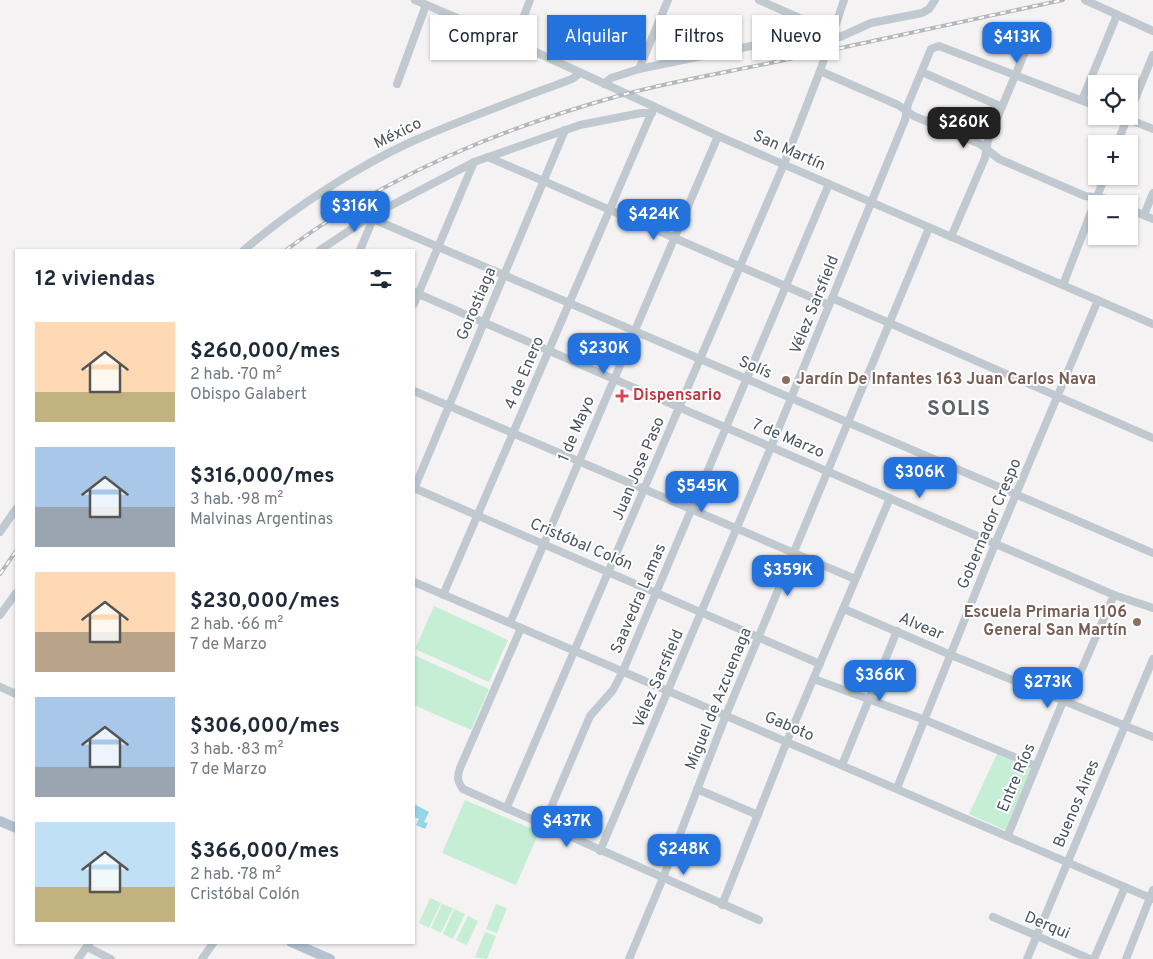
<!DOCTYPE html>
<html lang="es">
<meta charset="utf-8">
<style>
:root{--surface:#fff;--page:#f2f2f3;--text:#1f2937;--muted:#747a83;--accent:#2472dd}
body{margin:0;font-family:Overpass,sans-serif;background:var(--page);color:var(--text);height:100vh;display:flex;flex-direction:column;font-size:19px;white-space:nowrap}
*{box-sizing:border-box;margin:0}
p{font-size:16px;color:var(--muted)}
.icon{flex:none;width:28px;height:28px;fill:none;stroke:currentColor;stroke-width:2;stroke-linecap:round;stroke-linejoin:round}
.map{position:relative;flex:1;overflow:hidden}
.sheet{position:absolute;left:15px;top:249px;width:400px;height:695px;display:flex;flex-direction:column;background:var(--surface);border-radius:0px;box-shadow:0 1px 4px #0004}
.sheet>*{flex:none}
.banner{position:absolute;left:430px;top:15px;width:475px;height:45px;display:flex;gap:10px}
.tools{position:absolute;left:1088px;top:75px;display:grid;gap:10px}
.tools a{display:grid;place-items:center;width:50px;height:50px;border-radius:0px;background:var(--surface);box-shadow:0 1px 4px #0004;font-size:25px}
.price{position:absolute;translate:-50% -42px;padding:0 11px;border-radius:10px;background:var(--accent);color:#fff;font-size:16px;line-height:32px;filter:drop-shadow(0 1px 2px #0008)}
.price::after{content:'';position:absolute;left:50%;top:30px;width:15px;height:11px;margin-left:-8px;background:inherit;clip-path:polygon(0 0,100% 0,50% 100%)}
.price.current{background:#222;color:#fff}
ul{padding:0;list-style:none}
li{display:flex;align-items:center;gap:15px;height:125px;padding:0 20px}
li span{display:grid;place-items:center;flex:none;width:140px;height:100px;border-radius:0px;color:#555}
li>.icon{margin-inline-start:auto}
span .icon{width:60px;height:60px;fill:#fffc;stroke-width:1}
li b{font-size:21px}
h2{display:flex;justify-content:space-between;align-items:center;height:60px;padding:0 20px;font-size:21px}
.chip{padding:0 18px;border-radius:0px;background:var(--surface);box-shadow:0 1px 4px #0004;font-size:18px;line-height:45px}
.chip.current{background:var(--accent);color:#fff}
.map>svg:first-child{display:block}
.green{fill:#c5eed5}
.water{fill:#94d6e9}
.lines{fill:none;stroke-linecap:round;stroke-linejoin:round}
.minor{stroke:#c1c9d0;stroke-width:8}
.major{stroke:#b4c1cf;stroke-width:10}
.rail-casing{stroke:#b5b7bc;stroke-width:4}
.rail{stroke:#fff;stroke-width:2;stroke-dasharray:5.5;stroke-linecap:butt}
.education-dot{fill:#8d6e63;stroke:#fff;stroke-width:2}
.health-dot{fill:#e0444e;stroke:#fff;stroke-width:2}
.labels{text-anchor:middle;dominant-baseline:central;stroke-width:4;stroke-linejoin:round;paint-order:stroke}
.street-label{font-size:16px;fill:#4b555f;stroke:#fff}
.education-label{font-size:16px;font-weight:bold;fill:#785e54;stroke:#fff;text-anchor:start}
.health-label{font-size:16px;font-weight:bold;fill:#be3a42;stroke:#fff;text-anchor:start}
.district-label{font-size:21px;font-weight:bold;letter-spacing:1px;fill:#5f6267;stroke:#fff}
</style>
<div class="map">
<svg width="1153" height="959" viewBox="0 0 1153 959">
<rect width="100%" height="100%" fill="#f4f2f2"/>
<g class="green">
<polygon points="434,606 508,640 489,682 415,649"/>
<polygon points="414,655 489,689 471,730 414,705"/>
<polygon points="997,754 1032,769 1007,831 969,814"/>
<polygon points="465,800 539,832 516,885 442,853"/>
<polygon points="430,898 441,903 429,928 419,923"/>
<polygon points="442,904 453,908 441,933 431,928"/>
<polygon points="496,904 507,908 497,933 486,929"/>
<polygon points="454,909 465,914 453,939 443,934"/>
<polygon points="468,916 478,921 467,945 456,940"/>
<polygon points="485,932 496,936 487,959 475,957"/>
</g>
<polygon class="water" points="414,804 429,812 424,822 428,823 425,829 416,825 419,819 414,817"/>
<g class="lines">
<g class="minor">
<polyline points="415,0 514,42 718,136 1153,324"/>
<polyline points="759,0 804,20 831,36 840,37 871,23 922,13 929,9 935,0"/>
<polyline points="1085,0 1153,31"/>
<polyline points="514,42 530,0"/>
<polyline points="639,69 668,0"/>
<polyline points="820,71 898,105 914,116 980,144 999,159 1085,196 1103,198 1117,204"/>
<polyline points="922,72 1002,107"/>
<polyline points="397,84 426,5"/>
<polyline points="604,84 611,78 639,69 805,35 811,33 817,28"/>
<polyline points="1082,100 1117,15"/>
<polyline points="1129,114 1153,55"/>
<polyline points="1121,116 1153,129"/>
<polyline points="1117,144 1128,116"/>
<polyline points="488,157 829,305"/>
<polyline points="1129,209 1153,219"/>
<polyline points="1144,215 1153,193"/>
<polyline points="373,219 1153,553"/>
<polyline points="951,237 985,158 988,140 1033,33"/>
<path d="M244 250C292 209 356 167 413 141 465 118 519 99 572 79L580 73"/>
<polyline points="320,250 371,216 474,162 580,125 641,113 652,113"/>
<polyline points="360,250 373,219 371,216"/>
<polyline points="1063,285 1105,176"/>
<path d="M414 292C647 394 880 494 1114 595L1153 608"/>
<polyline points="832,298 1153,438"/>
<polyline points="414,304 474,162"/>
<polyline points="414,391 855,579"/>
<polyline points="414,488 820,664"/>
<polyline points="414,489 565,130"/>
<polyline points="0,532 16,509"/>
<polyline points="414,582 1153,899"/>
<polyline points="443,595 654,107"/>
<polyline points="844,609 951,655 1153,737"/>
<polyline points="0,615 16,593"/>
<polyline points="510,623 718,136"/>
<path d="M521 628 460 768C457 777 457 781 463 789L759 920"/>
<polyline points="814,679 925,720 1036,766"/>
<polyline points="0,687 16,694"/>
<polyline points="842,765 897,631"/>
<polyline points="897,788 995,544 1098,300"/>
<polyline points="697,789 758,815"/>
<polyline points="507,807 784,164 820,71 844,0"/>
<polyline points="544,824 590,716 613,690 623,671 829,184"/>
<polyline points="1008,835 1061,706 1071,694 1114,595"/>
<polyline points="600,851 771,447 905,120 908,104 931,49 939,46 1096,106"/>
<polyline points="722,905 787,741 890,498"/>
<polyline points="993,917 1090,959"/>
<polyline points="87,947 111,959"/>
<polyline points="78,959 90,942"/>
<polyline points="202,959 214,942"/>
<polyline points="629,959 663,878 726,715 929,228"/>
<polyline points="1027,959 1153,659"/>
<polyline points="1094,959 1125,887"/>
<polyline points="1126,959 1153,890"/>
</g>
<g class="major">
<polyline points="0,821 16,828"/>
<polyline points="291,942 330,959"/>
</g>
<defs>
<g id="rail">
<path d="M286 250C387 175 502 128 622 95 674 81 728 72 780 61 875 41 969 20 1063 0"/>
<polyline points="0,574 16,551"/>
</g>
</defs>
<use href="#rail" class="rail-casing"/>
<use href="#rail" class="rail"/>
</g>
<g class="education-dot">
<circle cx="786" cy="380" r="5"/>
<circle cx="1137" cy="622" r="5"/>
</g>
<path class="health-dot" d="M619.5 388.5h5v5h5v5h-5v5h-5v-5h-5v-5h5z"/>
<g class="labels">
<g class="street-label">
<text transform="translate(398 134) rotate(-26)">México</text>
<text transform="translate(789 151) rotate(24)">San Martín</text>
<text transform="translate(477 304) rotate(-67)">Gorostiaga</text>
<text transform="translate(815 305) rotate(-68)">Vélez Sarsfield</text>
<text transform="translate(755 368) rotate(23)">Solís</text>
<text transform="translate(525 373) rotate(-67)">4 de Enero</text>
<text transform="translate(577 429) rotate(-67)">1 de Mayo</text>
<text transform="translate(788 439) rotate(23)">7 de Marzo</text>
<text transform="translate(639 469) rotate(-67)">Juan Jose Paso</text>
<text transform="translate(990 524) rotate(-67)">Gobernador Crespo</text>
<text transform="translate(581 545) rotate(23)">Cristóbal Colón</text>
<text transform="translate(639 599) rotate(-67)">Saavedra Lamas</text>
<text transform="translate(921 627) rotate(23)">Alvear</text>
<text transform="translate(659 679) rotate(-67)">Vélez Sarsfield</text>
<text transform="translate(719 699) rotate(-68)">Miguel de Azcuenaga</text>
<text transform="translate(789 727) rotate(23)">Gaboto</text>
<text transform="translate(1017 778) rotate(-67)">Entre Ríos</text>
<text transform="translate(1077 804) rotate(-67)">Buenos Aires</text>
<text transform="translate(1047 926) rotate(23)">Derqui</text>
</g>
<g class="education-label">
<text x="796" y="380">Jardín De Infantes 163 Juan Carlos Nava</text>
<text x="1127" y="613" text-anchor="end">Escuela Primaria 1106<tspan x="1127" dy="18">General San Martín</tspan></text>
</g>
<g class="health-label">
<text x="633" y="396">Dispensario</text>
</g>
<g class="district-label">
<text x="959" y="409">SOLIS</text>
</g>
</g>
</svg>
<div class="tools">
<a><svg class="icon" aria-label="locate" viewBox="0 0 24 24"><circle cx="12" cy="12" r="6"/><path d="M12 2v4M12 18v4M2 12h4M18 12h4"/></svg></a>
<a>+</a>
<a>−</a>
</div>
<b class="price" style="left:1017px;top:64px">$413K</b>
<b class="price current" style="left:964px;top:149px">$260K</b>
<b class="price" style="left:355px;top:233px">$316K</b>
<b class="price" style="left:654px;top:241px">$424K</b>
<b class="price" style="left:604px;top:375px">$230K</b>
<b class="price" style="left:920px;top:499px">$306K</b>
<b class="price" style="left:702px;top:513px">$545K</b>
<b class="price" style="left:788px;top:597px">$359K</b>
<b class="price" style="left:880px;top:702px">$366K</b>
<b class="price" style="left:1048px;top:709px">$273K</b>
<b class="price" style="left:567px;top:848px">$437K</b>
<b class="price" style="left:684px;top:876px">$248K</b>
<div class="banner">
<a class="chip">Comprar</a>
<a class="chip current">Alquilar</a>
<a class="chip">Filtros</a>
<a class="chip">Nuevo</a>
</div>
<section class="sheet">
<h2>12 viviendas<svg class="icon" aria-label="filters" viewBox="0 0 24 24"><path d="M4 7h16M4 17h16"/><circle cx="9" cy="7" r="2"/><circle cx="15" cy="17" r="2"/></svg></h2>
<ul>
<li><span style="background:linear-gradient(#ffd9b3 70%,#c2b280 0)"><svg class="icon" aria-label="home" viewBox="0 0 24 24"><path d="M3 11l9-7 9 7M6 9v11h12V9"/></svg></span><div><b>$260,000/mes</b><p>2 hab. · 70 m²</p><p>Obispo Galabert</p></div></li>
<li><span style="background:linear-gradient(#a9c7e8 60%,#9aa5b1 0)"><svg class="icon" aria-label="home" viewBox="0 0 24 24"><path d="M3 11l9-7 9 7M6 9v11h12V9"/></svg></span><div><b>$316,000/mes</b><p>3 hab. · 98 m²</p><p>Malvinas Argentinas</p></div></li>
<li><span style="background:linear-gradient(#ffd9b3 60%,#b9a48a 0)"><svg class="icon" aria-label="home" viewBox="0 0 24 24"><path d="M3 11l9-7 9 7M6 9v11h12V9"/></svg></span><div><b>$230,000/mes</b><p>2 hab. · 66 m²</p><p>7 de Marzo</p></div></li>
<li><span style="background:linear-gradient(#a9c7e8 70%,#9aa5b1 0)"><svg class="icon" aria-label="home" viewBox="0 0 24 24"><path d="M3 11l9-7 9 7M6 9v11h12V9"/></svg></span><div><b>$306,000/mes</b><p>3 hab. · 83 m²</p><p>7 de Marzo</p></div></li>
<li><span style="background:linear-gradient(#bfe0f5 65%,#c2b280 0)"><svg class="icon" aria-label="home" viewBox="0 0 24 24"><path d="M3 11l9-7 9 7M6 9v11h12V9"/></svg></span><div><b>$366,000/mes</b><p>2 hab. · 78 m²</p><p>Cristóbal Colón</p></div></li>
</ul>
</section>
</div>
